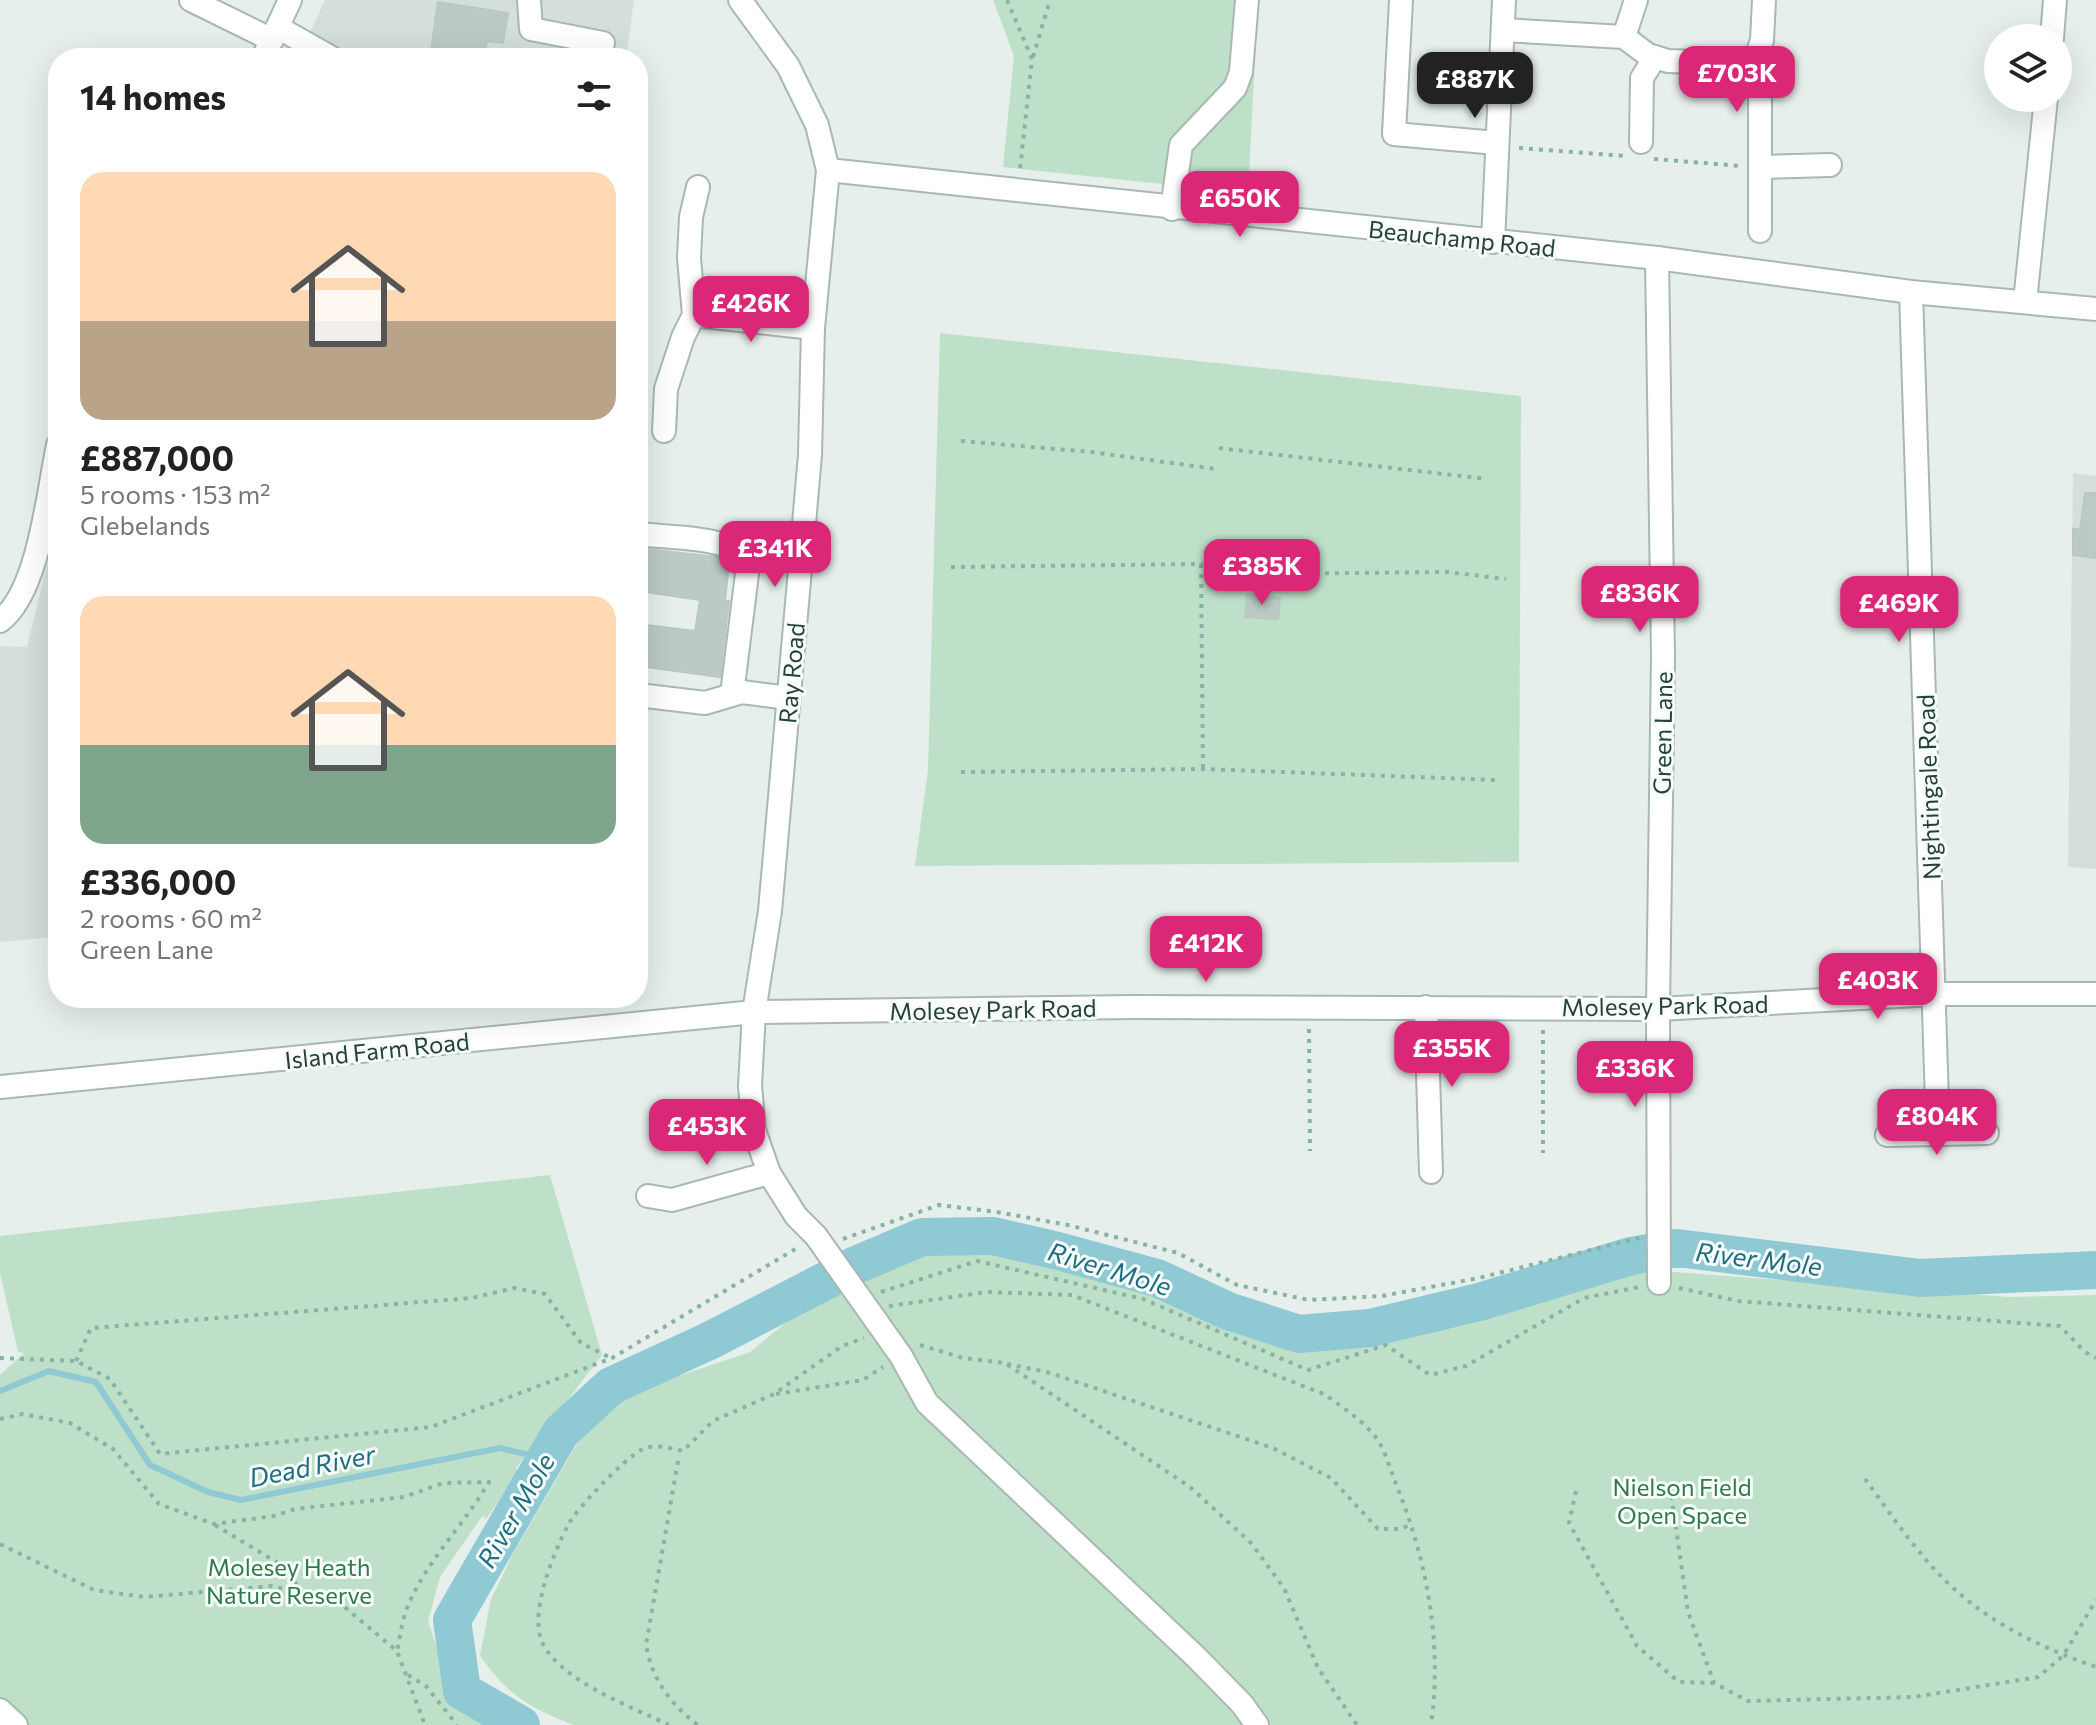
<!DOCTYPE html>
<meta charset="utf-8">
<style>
:root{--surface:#fff;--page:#f2f2f2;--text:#222;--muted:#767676;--accent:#db2777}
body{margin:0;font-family:Commissioner,sans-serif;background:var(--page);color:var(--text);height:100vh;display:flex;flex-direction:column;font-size:30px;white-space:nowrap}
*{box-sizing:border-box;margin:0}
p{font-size:26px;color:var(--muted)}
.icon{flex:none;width:44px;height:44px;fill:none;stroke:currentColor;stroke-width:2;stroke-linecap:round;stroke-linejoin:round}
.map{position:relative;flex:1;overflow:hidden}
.panel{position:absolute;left:48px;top:48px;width:600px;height:960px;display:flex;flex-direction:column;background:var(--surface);border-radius:32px;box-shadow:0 8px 32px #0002}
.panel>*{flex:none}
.tools{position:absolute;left:1984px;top:24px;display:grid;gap:16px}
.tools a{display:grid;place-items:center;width:88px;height:88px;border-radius:50%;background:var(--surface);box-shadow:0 8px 32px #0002;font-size:40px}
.price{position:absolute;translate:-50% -68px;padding:0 18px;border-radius:16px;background:var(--accent);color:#fff;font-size:26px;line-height:52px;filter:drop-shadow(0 2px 4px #0008)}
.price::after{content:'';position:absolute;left:50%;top:48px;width:24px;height:18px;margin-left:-12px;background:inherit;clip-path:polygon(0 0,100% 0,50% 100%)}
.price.selected{background:#222;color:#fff}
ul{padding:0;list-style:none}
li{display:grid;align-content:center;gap:16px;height:424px;padding:0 32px}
li span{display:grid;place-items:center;height:248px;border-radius:24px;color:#555}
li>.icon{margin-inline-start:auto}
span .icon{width:144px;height:144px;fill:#fffc;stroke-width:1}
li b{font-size:34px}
h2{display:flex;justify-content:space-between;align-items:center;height:96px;padding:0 32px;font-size:34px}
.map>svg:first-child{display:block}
.built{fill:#d4dfda}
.green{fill:#bfe0c8}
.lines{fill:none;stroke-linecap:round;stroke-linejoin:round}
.stream{stroke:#8ec9d4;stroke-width:6}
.river{stroke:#8ec9d4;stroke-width:38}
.building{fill:#bbcac4;stroke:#b8c9c2;stroke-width:2}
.minor-casing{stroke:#a8b8b2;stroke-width:26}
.path{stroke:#86b3a5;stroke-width:4;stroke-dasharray:4 6;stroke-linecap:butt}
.minor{stroke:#fff;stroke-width:22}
.labels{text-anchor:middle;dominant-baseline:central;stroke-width:6;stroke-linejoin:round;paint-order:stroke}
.street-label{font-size:24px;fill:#24423a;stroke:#f7fbf9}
.park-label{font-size:24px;fill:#2d7a4b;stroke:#f7fbf9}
.water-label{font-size:26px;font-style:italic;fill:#1c6f80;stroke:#f7fbf9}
</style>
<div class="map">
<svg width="2096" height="1725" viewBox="0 0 2096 1725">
<rect width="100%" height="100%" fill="#e6efeb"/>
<g class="built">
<polygon points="325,0 634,0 626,58 484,58 486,49 473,39 503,43 508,13 438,2 430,58 298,58"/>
<polygon points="2073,473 2096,476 2096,869 2068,867"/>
<polygon points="58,520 58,937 0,942 0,646 27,647"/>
</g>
<g class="green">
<polygon points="993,0 1258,0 1248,193 1003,167 1014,56"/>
<polygon points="940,333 1521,396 1519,862 915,866 928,770"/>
<polygon points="550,1175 602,1355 516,1468 520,1471 486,1519 483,1515 440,1577 428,1621 452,1693 471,1711 495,1725 0,1725 0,1375 24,1353 18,1352 0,1273 0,1236"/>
<path d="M975 1251 1040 1260 1140 1285 1240 1335 1331 1349 1396 1328 1506 1307 1635 1274 1661 1271 2008 1297 2096 1295V1725H574C529 1708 508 1695 480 1656L491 1599 514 1552 584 1432 608 1404 634 1391 750 1352 806 1306 874 1274 919 1256Z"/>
</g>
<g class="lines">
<polyline class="stream" points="0,1391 49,1371 96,1382 150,1465 208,1492 241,1500 500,1448 543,1458"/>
<polyline class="river" points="521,1725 462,1691 452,1620 561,1432 611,1386 709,1341 856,1265 922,1237 993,1236 1058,1251 1157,1278 1228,1311 1299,1334 1370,1328 1479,1302 1631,1256 1677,1248 1920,1278 2096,1270"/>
</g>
<g class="building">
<polygon points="438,2 508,13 503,43 487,41 484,58 430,58"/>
<polygon points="2085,493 2096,493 2096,558 2073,555 2073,529 2080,530"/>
<polygon points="638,548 716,557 729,563 725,601 729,601 720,677 638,666 638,624 695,631 700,600 638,591"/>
<polygon points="1247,595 1280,598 1278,619 1245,617"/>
</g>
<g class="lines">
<defs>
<g id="minor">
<polyline points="191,0 272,40"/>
<polyline points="529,0 531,29 603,43"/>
<polyline points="740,0 788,66 817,125 828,170 813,328 810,455 770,911 754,1012 750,1086 754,1130 769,1173 796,1216 816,1236 901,1356 927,1403 1196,1657 1242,1704 1257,1725"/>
<polyline points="1401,0 1394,134 1497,143"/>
<polyline points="279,28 332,58"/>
<polyline points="1503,30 1624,37 1648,55 1668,61 1754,64"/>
<polyline points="1624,37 1636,0"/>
<polyline points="2052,38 2055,0"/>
<polyline points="263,58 290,0"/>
<polyline points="1641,142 1642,78 1655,57"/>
<polyline points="1761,167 1830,165"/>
<polyline points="828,170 1657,258 1911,292 2096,309"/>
<polyline points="1172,209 1181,145 1235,88 1241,72 1247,0"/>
<polyline points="1760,231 1760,98 1754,64 1762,40 1764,0"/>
<polyline points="1493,242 1504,0"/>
<polyline points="1657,258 1663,657 1658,1009 1659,1283"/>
<polyline points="1911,292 1938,1134"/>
<polyline points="2025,302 2046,98"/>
<polyline points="694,315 813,328"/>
<polyline points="664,431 666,389 683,337 694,315 689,258 691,217 698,187"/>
<path d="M638 534C664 537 709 537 732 548 742 553 745 563 747 574L732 694"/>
<path d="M0 621C39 592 48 492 58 445"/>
<polyline points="638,695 705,703 742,692 788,698"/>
<polyline points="1426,1007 1431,1172"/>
<polyline points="0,1087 754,1012 1134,1007 1658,1009 1936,994 2096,994"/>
<polyline points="1887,1135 1987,1133"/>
<polyline points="648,1196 672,1200 769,1173"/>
<polyline points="0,1710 16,1725"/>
</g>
</defs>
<use href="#minor" class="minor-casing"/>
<g class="path">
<polyline points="1007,0 1032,59 1020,170"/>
<polyline points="1033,57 1050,0"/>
<polyline points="1519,148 1626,156"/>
<polyline points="1654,159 1741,166"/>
<polyline points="961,441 1091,452 1216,469"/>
<polyline points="1219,448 1487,479"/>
<polyline points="951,567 1201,564 1203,769"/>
<polyline points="1255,574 1447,572 1506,579"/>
<polyline points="961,772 1203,769 1495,780"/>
<polyline points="1309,1029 1310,1151"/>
<polyline points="1543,1030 1543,1153"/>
<polyline points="843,1239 939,1205 997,1212 1068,1225 1178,1253 1237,1285 1309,1300 1382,1296 1479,1278 1639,1238"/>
<polyline points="1679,1288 1738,1301 2060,1326 2085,1352 2096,1358"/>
<polyline points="881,1292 977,1261 1143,1299 1308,1370 1386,1345 1430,1375 1466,1366 1584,1298 1639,1287"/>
<path d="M889 1306 987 1292 1072 1295 1326 1395C1344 1409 1364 1421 1377 1439 1385 1450 1389 1466 1394 1479 1426 1556 1443 1642 1431 1725"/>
<polyline points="920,1345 963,1358 1005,1363 1190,1487 1251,1543 1284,1588 1318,1668 1357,1725"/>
<polyline points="0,1358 76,1361 110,1379 160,1454 431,1427 612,1358 797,1248"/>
<polyline points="76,1361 91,1328 472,1298 514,1288 545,1294 581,1343 609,1357"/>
<polyline points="1007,1364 1047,1372 1273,1448 1331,1478 1378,1529 1402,1529 1410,1524"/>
<polyline points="776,1394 863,1380 883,1367"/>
<path d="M0 1419 23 1414 70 1423 113 1449 159 1504 214 1524 274 1516 295 1509 404 1497 443 1483 489 1482C464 1525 426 1561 407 1608 402 1621 400 1637 397 1651"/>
<path d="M678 1461 646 1645C652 1679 670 1704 698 1725"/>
<path d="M1865 1479C1893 1517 1923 1563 1960 1594 1999 1628 2048 1650 2096 1667"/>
<polyline points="1670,1486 1688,1612 1714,1683 1748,1701 1914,1697 2038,1677 2063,1656 2096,1600"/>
<polyline points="1576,1491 1569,1523 1637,1646 1679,1682 1714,1683"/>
<polyline points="215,1525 288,1569 302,1594"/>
<polyline points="0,1544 94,1590 144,1597 272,1586 341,1604 397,1651 425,1725"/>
<polyline points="408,1675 426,1686 457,1725"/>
<path d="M669 1725C632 1707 560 1681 542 1642 529 1612 554 1552 568 1525 578 1507 623 1460 641 1450 654 1443 670 1448 683 1451L713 1421 774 1394 842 1346 864 1338"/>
</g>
<use href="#minor" class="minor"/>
</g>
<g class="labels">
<g class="street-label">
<text transform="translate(1462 238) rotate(6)">Beauchamp Road</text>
<text transform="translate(791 673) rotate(-85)">Ray Road</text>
<text transform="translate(1662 733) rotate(-89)">Green Lane</text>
<text transform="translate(1928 787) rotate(-92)">Nightingale Road</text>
<text transform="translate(1665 1005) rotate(-1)">Molesey Park Road</text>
<text transform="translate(993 1009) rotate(-1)">Molesey Park Road</text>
<text transform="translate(377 1050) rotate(-6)">Island Farm Road</text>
</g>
<g class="park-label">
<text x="1682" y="1486">Nielson Field<tspan x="1682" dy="28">Open Space</tspan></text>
<text x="289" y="1566">Molesey Heath<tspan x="289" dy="28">Nature Reserve</tspan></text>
</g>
<g class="water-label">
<text transform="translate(1759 1258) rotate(7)">River Mole</text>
<text transform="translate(1110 1268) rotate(17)">River Mole</text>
<text transform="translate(312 1465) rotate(-11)">Dead River</text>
<text transform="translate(515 1510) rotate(-60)">River Mole</text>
</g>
</g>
</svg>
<div class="tools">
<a><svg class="icon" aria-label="layers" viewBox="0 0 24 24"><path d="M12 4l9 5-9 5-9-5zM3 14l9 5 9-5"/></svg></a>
</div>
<b class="price" style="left:1737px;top:114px">£703K</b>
<b class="price selected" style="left:1475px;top:120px">£887K</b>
<b class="price" style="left:1240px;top:239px">£650K</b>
<b class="price" style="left:751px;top:344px">£426K</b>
<b class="price" style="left:775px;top:589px">£341K</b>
<b class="price" style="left:1262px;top:607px">£385K</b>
<b class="price" style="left:1640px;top:634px">£836K</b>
<b class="price" style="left:1899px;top:644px">£469K</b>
<b class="price" style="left:1206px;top:984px">£412K</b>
<b class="price" style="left:1878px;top:1021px">£403K</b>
<b class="price" style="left:1452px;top:1089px">£355K</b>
<b class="price" style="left:1635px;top:1109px">£336K</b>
<b class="price" style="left:1937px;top:1157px">£804K</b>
<b class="price" style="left:707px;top:1167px">£453K</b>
<section class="panel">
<h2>14 homes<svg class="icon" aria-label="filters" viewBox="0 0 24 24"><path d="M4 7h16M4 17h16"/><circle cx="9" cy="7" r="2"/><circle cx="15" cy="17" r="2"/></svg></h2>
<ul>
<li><span style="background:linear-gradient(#ffd9b3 60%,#b9a48a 0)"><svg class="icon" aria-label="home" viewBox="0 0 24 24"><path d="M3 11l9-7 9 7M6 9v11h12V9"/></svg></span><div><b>£887,000</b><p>5 rooms · 153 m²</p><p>Glebelands</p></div></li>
<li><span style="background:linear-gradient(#ffd9b3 60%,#7fa58c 0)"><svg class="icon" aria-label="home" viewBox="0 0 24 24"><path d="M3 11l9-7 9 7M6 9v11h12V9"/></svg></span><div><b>£336,000</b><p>2 rooms · 60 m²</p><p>Green Lane</p></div></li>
</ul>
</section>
</div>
